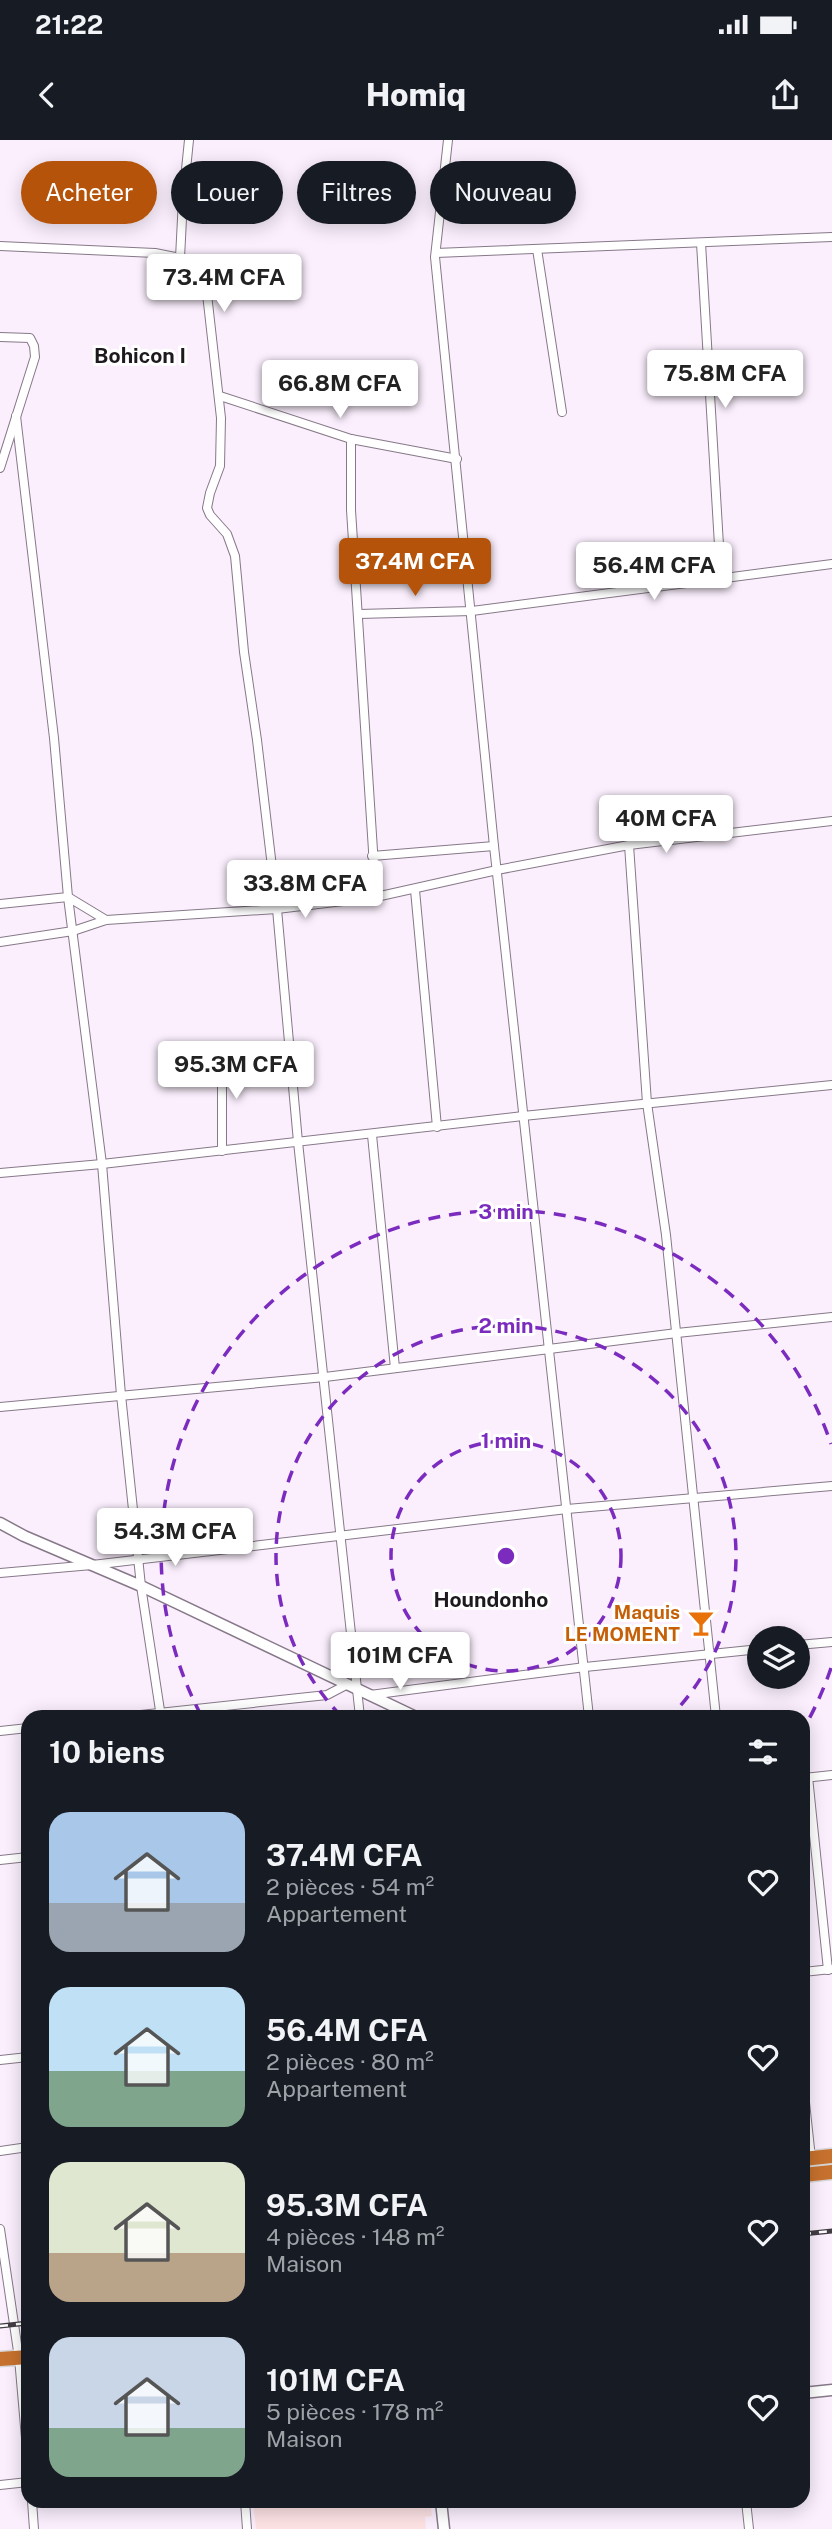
<!DOCTYPE html>
<html lang="fr">
<meta charset="utf-8">
<style>
:root{--surface:#171b24;--page:#20242c;--text:#f1f3f6;--muted:#9ea1a6;--accent:#b45309}
body{margin:0;font-family:"Public Sans",sans-serif;background:var(--page);color:var(--text);height:100vh;display:flex;flex-direction:column;font-size:26px;white-space:nowrap}
*{box-sizing:border-box;margin:0}
p{font-size:23px;color:var(--muted)}
.icon{flex:none;width:38px;height:38px;fill:none;stroke:currentColor;stroke-width:2;stroke-linecap:round;stroke-linejoin:round}
.map{position:relative;flex:1;overflow:hidden}
.drawer{position:absolute;left:21px;top:1570px;width:789px;height:798px;display:flex;flex-direction:column;background:var(--surface);border-radius:21px;box-shadow:0 4px 18px #0003}
.drawer>*{flex:none}
.banner{position:absolute;left:21px;top:21px;width:791px;height:63px;display:flex;gap:14px}
.tools{position:absolute;left:747px;top:1486px;display:grid;gap:14px}
.tools a{display:grid;place-items:center;width:63px;height:63px;border-radius:50%;background:var(--surface);box-shadow:0 4px 18px #0003;font-size:35px}
.price{position:absolute;translate:-50% -60px;padding:0 16px;border-radius:7px;background:#fff;color:#222;font-size:23px;line-height:46px;filter:drop-shadow(0 2px 4px #0008)}
.price::after{content:'';position:absolute;left:50%;top:42px;width:21px;height:16px;margin-left:-10px;background:inherit;clip-path:polygon(0 0,100% 0,50% 100%)}
.price.active{background:var(--accent);color:#fff}
ul{padding:0;list-style:none}
li{display:flex;align-items:center;gap:21px;height:175px;padding:0 28px}
li span{display:grid;place-items:center;flex:none;width:196px;height:140px;border-radius:21px;color:#555}
li>.icon{margin-inline-start:auto}
span .icon{width:84px;height:84px;fill:#fffc;stroke-width:1}
li b{font-size:30px}
h2{display:flex;justify-content:space-between;align-items:center;height:84px;padding:0 28px;font-size:30px}
.pill{padding:0 24px;border-radius:32px;background:var(--surface);box-shadow:0 4px 18px #0003;font-size:24px;line-height:63px}
.pill.active{background:var(--accent);color:#fff}
.status{display:flex;justify-content:space-between;align-items:center;height:49px;padding:0 35px;background:var(--surface);direction:ltr}
.status svg{height:19px;fill:currentColor}
header{display:flex;justify-content:space-between;align-items:center;height:91px;padding:0 28px;background:var(--surface);font-size:32px;font-weight:800}
.map>svg:first-child{display:block}
.medical{fill:#fde2e4}
.lines{fill:none;stroke-linecap:round;stroke-linejoin:round}
.street-casing{stroke:#867888;stroke-width:10}
.secondary-casing{stroke:#867888;stroke-width:13}
.highway-casing{stroke:#d6d6d7;stroke-width:17}
.street{stroke:#fff;stroke-width:8}
.secondary{stroke:#fff;stroke-width:10}
.highway{stroke:#c7712e;stroke-width:14}
.rail-casing{stroke:#423c43;stroke-width:5}
.rail{stroke:#fff;stroke-width:2.5;stroke-dasharray:8;stroke-linecap:butt}
.ring{fill:none;stroke:#7b2cbf;stroke-width:3.5;stroke-dasharray:12 9}
.labels{text-anchor:middle;dominant-baseline:central;stroke-width:6;stroke-linejoin:round;paint-order:stroke}
.food-label{font-size:19px;font-weight:bold;fill:#c56008;stroke:#fff;text-anchor:end}
.neighbourhood-label{font-size:21px;font-weight:bold;fill:#1e191f;stroke:#fff}
.centre{fill:#7b2cbf;stroke:#fff;stroke-width:3.5}
.ring-label{font-size:21px;text-anchor:middle;font-weight:bold;fill:#7b2cbf;stroke:#fff;stroke-width:6;stroke-linejoin:round;paint-order:stroke}
</style>
<div class="status"><b>21:22</b><svg viewBox="0 0 49 12"><path d="M0 12V9h3v3zM5 12V6h3v6zM10 12V3h3v9zM15 12V0h3v12zM26 1h20v11H26zM47 4h2v5h-2z"/></svg></div>
<header><svg class="icon" aria-label="back" viewBox="0 0 24 24"><path d="M15 5l-7 7 7 7"/></svg>Homiq<svg class="icon" aria-label="share" viewBox="0 0 24 24"><path d="M12 15V3M7 8l5-5 5 5M5 13v7h14v-7"/></svg></header>
<div class="map">
<svg width="832" height="2389" viewBox="0 0 832 2389">
<rect width="100%" height="100%" fill="#fbeffd"/>
<polygon class="medical" points="253,2361 430,2361 432,2376 425,2377 426,2389 256,2389"/>
<g class="lines">
<defs>
<g id="street">
<polyline points="448,0 435,117 494,706 589,1577"/>
<polyline points="701,103 721,439"/>
<polyline points="0,106 155,113 180,118 193,127 207,154 221,278 220,326 210,353 207,368 210,375 227,394 235,416 244,512 257,600 277,769 298,1002 360,1577"/>
<polyline points="537,109 562,272"/>
<polyline points="436,113 832,97"/>
<polyline points="180,118 183,59 189,0"/>
<polyline points="0,197 30,198 34,206 35,217 0,328"/>
<polyline points="220,256 351,299 457,319"/>
<polyline points="16,276 54,598 68,757 102,1024 121,1255 141,1446 161,1577"/>
<polyline points="351,299 351,370 376,757"/>
<polyline points="359,474 472,471 832,424"/>
<polyline points="629,705 647,963 666,1095 716,1577"/>
<polyline points="372,716 494,706"/>
<polyline points="415,750 437,987"/>
<polyline points="0,764 68,757 106,780"/>
<polyline points="0,802 73,791 106,780 277,769 376,757 497,730 629,705 832,681"/>
<polyline points="372,995 395,1228"/>
<polyline points="222,1011 222,912"/>
<polyline points="0,1033 102,1024 523,976 832,945"/>
<polyline points="0,1267 325,1237 677,1193 832,1177"/>
<polyline points="0,1433 92,1425 567,1369 832,1346"/>
<polyline points="798,1505 832,1502"/>
<polyline points="370,1555 585,1527 760,1509"/>
<polyline points="122,1577 327,1555 346,1545"/>
<polyline points="0,1591 28,1588"/>
<polyline points="808,1637 828,1830"/>
<polyline points="804,1638 832,1635"/>
<polyline points="0,1720 28,1717"/>
<polyline points="803,1832 832,1829"/>
<polyline points="0,1920 28,1917"/>
<polyline points="803,1944 811,2018"/>
<polyline points="0,2011 28,2007"/>
<polyline points="0,2089 19,2218 28,2321"/>
<polyline points="0,2345 28,2342"/>
<polyline points="32,2361 34,2389"/>
<polyline points="245,2361 247,2389"/>
<polyline points="746,2361 749,2389"/>
</g>
<g id="secondary">
<polyline points="0,1383 24,1396 141,1446 416,1577"/>
<polyline points="803,2253 832,2250"/>
<polyline points="441,2361 444,2389"/>
</g>
<g id="highway">
<polyline points="803,2019 832,2016"/>
<polyline points="803,2035 832,2032"/>
<polyline points="0,2219 28,2217"/>
</g>
</defs>
<use href="#street" class="street-casing"/>
<use href="#secondary" class="secondary-casing"/>
<use href="#highway" class="highway-casing"/>
<use href="#street" class="street"/>
<use href="#secondary" class="secondary"/>
<use href="#highway" class="highway"/>
<defs>
<g id="rail">
<polyline points="803,2094 832,2091"/>
<polyline points="0,2186 28,2183"/>
</g>
</defs>
<use href="#rail" class="rail-casing"/>
<use href="#rail" class="rail"/>
</g>
<g class="ring">
<circle cx="506" cy="1416" r="115"/>
<path d="M341 1576A230 230 0 1 1 671 1576"/>
<path d="M831 1528A344 344 0 0 1 804 1588M201 1575A344 344 0 1 1 831 1304"/>
</g>
<defs>
<symbol id="bar-bare" viewBox="-9 -9 18 18"><path d="M-6-5H6L.8 .8V4.5H3.5V6h-7V4.5H-.8V.8Z" fill="#e8710a" stroke="#fff" stroke-width="2.5" paint-order="stroke"/></symbol>
</defs>
<g fill-rule="evenodd">
<use href="#bar-bare" x="682" y="1464" width="38" height="38"/>
</g>
<g class="labels">
<g class="food-label">
<text x="680" y="1472">Maquis<tspan x="680" dy="22">LE MOMENT</tspan></text>
</g>
<g class="neighbourhood-label">
<text x="140" y="215">Bohicon I</text>
<text x="491" y="1459">Houndonho</text>
</g>
</g>
<circle cx="506" cy="1416" r="10" class="centre"/>
<g class="ring-label">
<text x="506" y="1079">3 min</text>
<text x="506" y="1193">2 min</text>
<text x="506" y="1308">1 min</text>
</g>
</svg>
<div class="tools">
<a><svg class="icon" aria-label="layers" viewBox="0 0 24 24"><path d="M12 4l9 5-9 5-9-5zM3 14l9 5 9-5"/></svg></a>
</div>
<b class="price" style="left:224px;top:174px">73.4M CFA</b>
<b class="price" style="left:725px;top:270px">75.8M CFA</b>
<b class="price" style="left:340px;top:280px">66.8M CFA</b>
<b class="price active" style="left:415px;top:458px">37.4M CFA</b>
<b class="price" style="left:654px;top:462px">56.4M CFA</b>
<b class="price" style="left:666px;top:715px">40M CFA</b>
<b class="price" style="left:305px;top:780px">33.8M CFA</b>
<b class="price" style="left:236px;top:961px">95.3M CFA</b>
<b class="price" style="left:175px;top:1428px">54.3M CFA</b>
<b class="price" style="left:400px;top:1552px">101M CFA</b>
<div class="banner">
<a class="pill active">Acheter</a>
<a class="pill">Louer</a>
<a class="pill">Filtres</a>
<a class="pill">Nouveau</a>
</div>
<section class="drawer">
<h2>10 biens<svg class="icon" aria-label="filters" viewBox="0 0 24 24"><path d="M4 7h16M4 17h16"/><circle cx="9" cy="7" r="2"/><circle cx="15" cy="17" r="2"/></svg></h2>
<ul>
<li><span style="background:linear-gradient(#a9c7e8 65%,#9aa5b1 0)"><svg class="icon" aria-label="home" viewBox="0 0 24 24"><path d="M3 11l9-7 9 7M6 9v11h12V9"/></svg></span><div><b>37.4M CFA</b><p>2 pièces · 54 m²</p><p>Appartement</p></div><svg class="icon" aria-label="heart" viewBox="0 0 24 24"><path d="M12 20l-8-8c-3-5 5-10 8-4 3-6 11-1 8 4z"/></svg></li>
<li><span style="background:linear-gradient(#bfe0f5 60%,#7fa58c 0)"><svg class="icon" aria-label="home" viewBox="0 0 24 24"><path d="M3 11l9-7 9 7M6 9v11h12V9"/></svg></span><div><b>56.4M CFA</b><p>2 pièces · 80 m²</p><p>Appartement</p></div><svg class="icon" aria-label="heart" viewBox="0 0 24 24"><path d="M12 20l-8-8c-3-5 5-10 8-4 3-6 11-1 8 4z"/></svg></li>
<li><span style="background:linear-gradient(#dfe7d0 65%,#b9a48a 0)"><svg class="icon" aria-label="home" viewBox="0 0 24 24"><path d="M3 11l9-7 9 7M6 9v11h12V9"/></svg></span><div><b>95.3M CFA</b><p>4 pièces · 148 m²</p><p>Maison</p></div><svg class="icon" aria-label="heart" viewBox="0 0 24 24"><path d="M12 20l-8-8c-3-5 5-10 8-4 3-6 11-1 8 4z"/></svg></li>
<li><span style="background:linear-gradient(#c9d6e8 65%,#7fa58c 0)"><svg class="icon" aria-label="home" viewBox="0 0 24 24"><path d="M3 11l9-7 9 7M6 9v11h12V9"/></svg></span><div><b>101M CFA</b><p>5 pièces · 178 m²</p><p>Maison</p></div><svg class="icon" aria-label="heart" viewBox="0 0 24 24"><path d="M12 20l-8-8c-3-5 5-10 8-4 3-6 11-1 8 4z"/></svg></li>
</ul>
</section>
</div>
